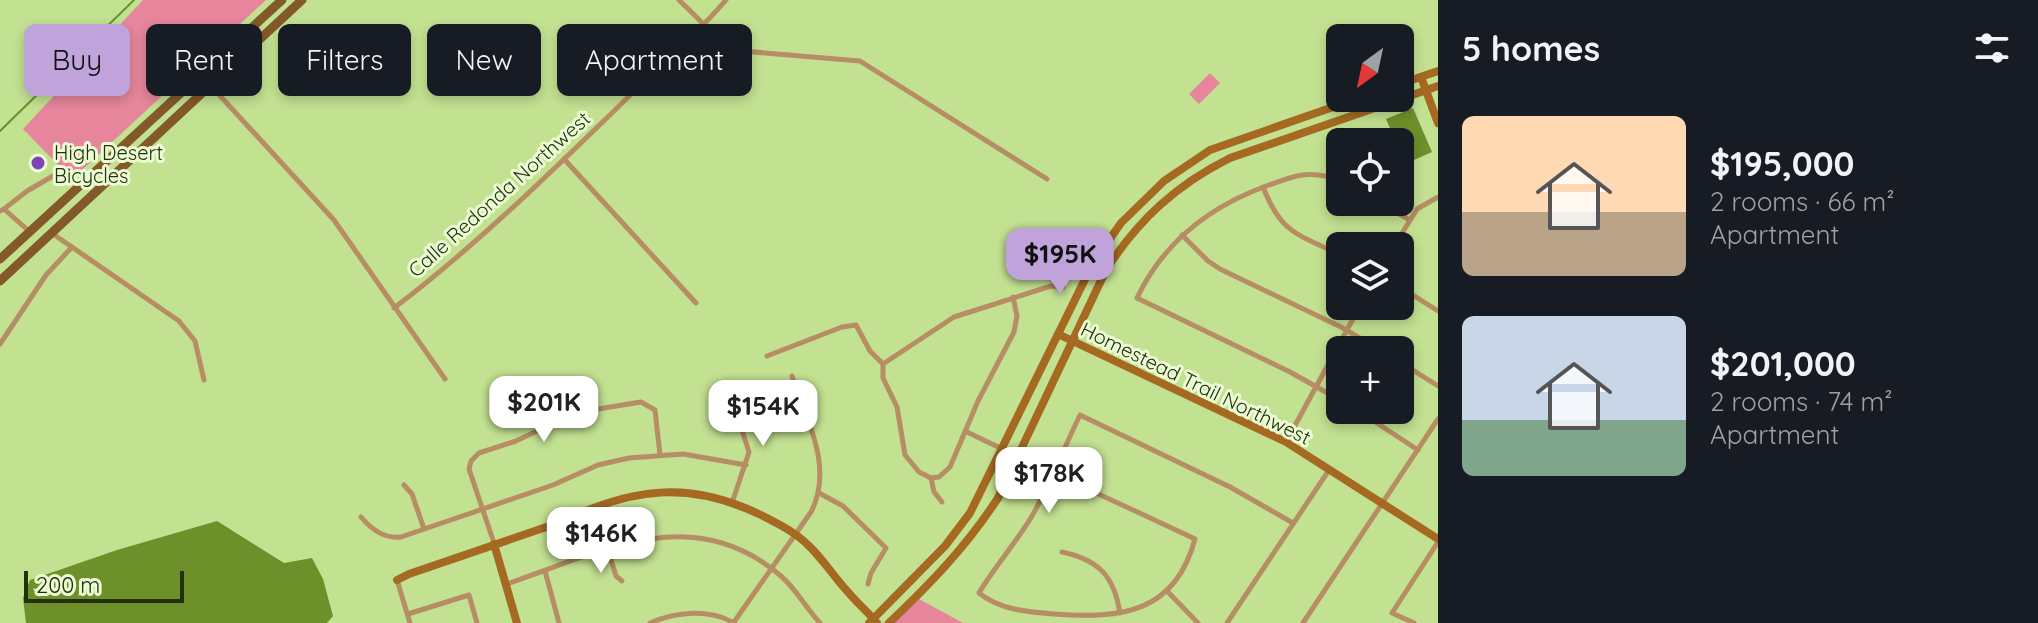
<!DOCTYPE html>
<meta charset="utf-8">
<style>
:root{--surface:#171b24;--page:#20242c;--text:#f1f3f6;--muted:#9ea1a6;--accent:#bfa3da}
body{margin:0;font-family:Quicksand,sans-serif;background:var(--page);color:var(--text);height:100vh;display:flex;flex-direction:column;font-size:30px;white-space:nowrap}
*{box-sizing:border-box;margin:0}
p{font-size:26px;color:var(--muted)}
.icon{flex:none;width:44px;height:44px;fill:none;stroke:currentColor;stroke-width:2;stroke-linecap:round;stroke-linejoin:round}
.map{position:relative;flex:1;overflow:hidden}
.details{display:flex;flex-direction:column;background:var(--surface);width:600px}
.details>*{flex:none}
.guide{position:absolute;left:24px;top:24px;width:760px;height:72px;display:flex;gap:16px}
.needle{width:52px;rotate:213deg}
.tools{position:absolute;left:1326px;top:24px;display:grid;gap:16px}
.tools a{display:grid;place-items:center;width:88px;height:88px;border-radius:12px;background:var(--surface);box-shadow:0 4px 12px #0003;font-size:40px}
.scale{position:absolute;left:24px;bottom:20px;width:160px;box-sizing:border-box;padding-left:8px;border:4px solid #232f0e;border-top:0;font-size:22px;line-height:28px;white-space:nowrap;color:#232f0e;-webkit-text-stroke:6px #ebfcd4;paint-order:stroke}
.price{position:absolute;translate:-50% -68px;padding:0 18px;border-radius:16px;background:#fff;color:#222;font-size:26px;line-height:52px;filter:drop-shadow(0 2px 4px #0008)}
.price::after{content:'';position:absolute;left:50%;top:48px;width:24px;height:18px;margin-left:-12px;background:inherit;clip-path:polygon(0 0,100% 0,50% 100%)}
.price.on{background:var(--accent);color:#111}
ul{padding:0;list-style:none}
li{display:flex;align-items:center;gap:24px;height:200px;padding:0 24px}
li span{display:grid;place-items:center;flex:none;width:224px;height:160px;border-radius:12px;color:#555}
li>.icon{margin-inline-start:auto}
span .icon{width:96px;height:96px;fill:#fffc;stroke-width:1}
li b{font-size:34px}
h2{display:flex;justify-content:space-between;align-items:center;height:96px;padding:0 24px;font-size:34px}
.pill{padding:0 28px;border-radius:12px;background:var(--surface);box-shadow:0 4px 12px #0003;font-size:28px;line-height:72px}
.pill.on{background:var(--accent);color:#111}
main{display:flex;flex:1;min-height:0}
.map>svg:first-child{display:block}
.green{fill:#e6859b}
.water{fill:#6e902a}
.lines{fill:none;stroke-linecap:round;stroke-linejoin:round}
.stream{stroke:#6e902a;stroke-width:2}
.street{stroke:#b78d64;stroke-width:5}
.secondary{stroke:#a66921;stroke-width:8}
.primary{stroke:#845929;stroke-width:9}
.poi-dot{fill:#8142b7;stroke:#ebfcd4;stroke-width:3}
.labels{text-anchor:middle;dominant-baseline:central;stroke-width:6;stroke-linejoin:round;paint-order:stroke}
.poi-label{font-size:20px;fill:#232f0e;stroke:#ebfcd4;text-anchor:start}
.street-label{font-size:20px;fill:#232f0e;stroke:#ebfcd4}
</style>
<main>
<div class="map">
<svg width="1438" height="623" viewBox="0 0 1438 623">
<rect width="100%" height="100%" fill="#c2e191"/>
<g class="green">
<polygon points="143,0 266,0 72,179 23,129"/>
<polygon points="1210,73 1220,83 1199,104 1189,94"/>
<polygon points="919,599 963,623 894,623"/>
</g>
<g class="water">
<polygon points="1413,108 1432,152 1405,164 1400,151 1400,142 1396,142 1386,119"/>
<polygon points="217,521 284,563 312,558 323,579 333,616 327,623 26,623 23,598 30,580 117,550"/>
</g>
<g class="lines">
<polyline class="stream" points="0,131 134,0"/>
<g class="street">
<polyline points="679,0 730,50 860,61 1047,179"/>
<polyline points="212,87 334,220 445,379"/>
<polyline points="564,159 696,303"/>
<path d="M1340 181C1313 169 1296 175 1269 185 1210 206 1164 241 1137 298L1290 372 1340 400"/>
<path d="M1263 187C1282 235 1297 233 1340 255"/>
<polyline points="1378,202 1408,219"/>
<polyline points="4,209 27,191 53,176"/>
<polyline points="0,211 4,209 30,232"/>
<polyline points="53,234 179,321 195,341 204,380"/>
<polyline points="1182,235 1208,261 1220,269 1341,327 1380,350"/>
<polyline points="1394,246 1417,209 1438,197"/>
<polyline points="1400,287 1438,311"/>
<path d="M394 308C473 248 546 177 617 108 653 72 693 39 726 0"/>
<polyline points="0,344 46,275 72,247"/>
<polyline points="767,356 842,327 856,325 870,351 883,364 883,378 897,407 905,455 919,472 931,478 934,492 942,502"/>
<polyline points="1400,362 1438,386"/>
<polyline points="883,364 954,317 1051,286 1063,287"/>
<polyline points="728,400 735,408 749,452 732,503"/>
<polyline points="1357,410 1418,450"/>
<path d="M967 432C1043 469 1119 503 1195 539 1175 613 1122 619 1054 614 1028 612 1000 610 979 593 995 566 1016 543 1032 516 1050 484 1064 448 1080 415L1230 487 1293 523"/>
<polyline points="1286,442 1360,306"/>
<polyline points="931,478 939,477 950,467 978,401 1014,332 1017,316 1013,297"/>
<polyline points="404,485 412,494 424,529"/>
<polyline points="819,493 843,506 886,548 871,573 868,584"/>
<path d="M361 517C371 529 385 539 401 537L553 485 598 465 629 458 683 454 746 465"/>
<polyline points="494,543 469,469 471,461 479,453 516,441 556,422 592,410 641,402 655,410 660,455"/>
<polyline points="608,550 616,576 622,581"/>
<path d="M1062 552C1099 560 1114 576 1120 613"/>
<polyline points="545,571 559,623"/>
<polyline points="397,580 410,623"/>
<path d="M507 584C601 552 693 500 781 576 796 589 806 608 820 623"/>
<polyline points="1167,591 1198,623"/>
<polyline points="408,614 469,595 477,623"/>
<path d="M734 622 811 512C834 467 807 421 792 376"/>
<path d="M650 623C676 612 709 608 734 623"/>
<polyline points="1227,623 1329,470"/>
<polyline points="1303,623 1438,419"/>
<polyline points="1414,623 1392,613 1438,542"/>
</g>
<g class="secondary">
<polyline points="1421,77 1438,123"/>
<polyline points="1400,84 1438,71"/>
<polyline points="1060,335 1286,442 1438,539"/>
<polyline points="494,544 517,623"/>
<path d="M397 580 409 574 561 522C631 488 688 480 761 515 777 523 795 532 808 545 823 559 834 577 848 592 857 603 868 612 877 623"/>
<polyline points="869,623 945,546 970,513 1093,263 1121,223 1164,181 1210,150 1359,98"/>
<path d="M889 623C931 583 966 547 998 498L1106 270C1138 220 1176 185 1230 158L1438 86"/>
</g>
<g class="primary">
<polyline points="211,86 210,76 248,40 253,31"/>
<polyline points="0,259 282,0"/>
<polyline points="0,281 302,0"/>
</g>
</g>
<circle class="poi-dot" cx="38" cy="163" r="8"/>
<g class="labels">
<g class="poi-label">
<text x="54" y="152">High Desert<tspan x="54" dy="23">Bicycles</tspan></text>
</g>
<g class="street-label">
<text transform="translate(499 194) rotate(-42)">Calle Redonda Northwest</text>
<text transform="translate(1196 383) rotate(26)">Homestead Trail Northwest</text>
</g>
</g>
</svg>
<div class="tools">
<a><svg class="needle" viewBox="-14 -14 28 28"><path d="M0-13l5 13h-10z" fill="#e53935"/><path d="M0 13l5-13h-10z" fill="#9ea1a6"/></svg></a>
<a><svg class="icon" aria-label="locate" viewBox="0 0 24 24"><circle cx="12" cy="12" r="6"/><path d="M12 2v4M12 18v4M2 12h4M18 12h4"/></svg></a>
<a><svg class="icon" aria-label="layers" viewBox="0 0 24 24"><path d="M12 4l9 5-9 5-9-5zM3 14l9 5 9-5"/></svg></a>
<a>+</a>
</div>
<div class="scale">200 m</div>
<b class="price on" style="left:1060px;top:296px">$195K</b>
<b class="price" style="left:544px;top:444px">$201K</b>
<b class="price" style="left:763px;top:448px">$154K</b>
<b class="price" style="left:1049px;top:515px">$178K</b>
<b class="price" style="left:601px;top:575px">$146K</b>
<div class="guide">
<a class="pill on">Buy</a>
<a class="pill">Rent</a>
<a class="pill">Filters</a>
<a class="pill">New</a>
<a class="pill">Apartment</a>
</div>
</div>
<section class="details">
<h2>5 homes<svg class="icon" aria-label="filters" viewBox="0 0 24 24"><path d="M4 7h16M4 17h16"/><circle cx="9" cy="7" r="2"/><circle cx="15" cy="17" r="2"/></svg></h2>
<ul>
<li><span style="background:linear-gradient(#ffd9b3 60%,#b9a48a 0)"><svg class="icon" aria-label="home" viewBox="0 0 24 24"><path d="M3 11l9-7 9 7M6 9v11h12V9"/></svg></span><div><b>$195,000</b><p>2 rooms · 66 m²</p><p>Apartment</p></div></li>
<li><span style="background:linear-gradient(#c9d6e8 65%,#7fa58c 0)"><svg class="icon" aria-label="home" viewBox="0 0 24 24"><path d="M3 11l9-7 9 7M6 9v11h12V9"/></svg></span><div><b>$201,000</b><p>2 rooms · 74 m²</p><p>Apartment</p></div></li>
</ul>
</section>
</main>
